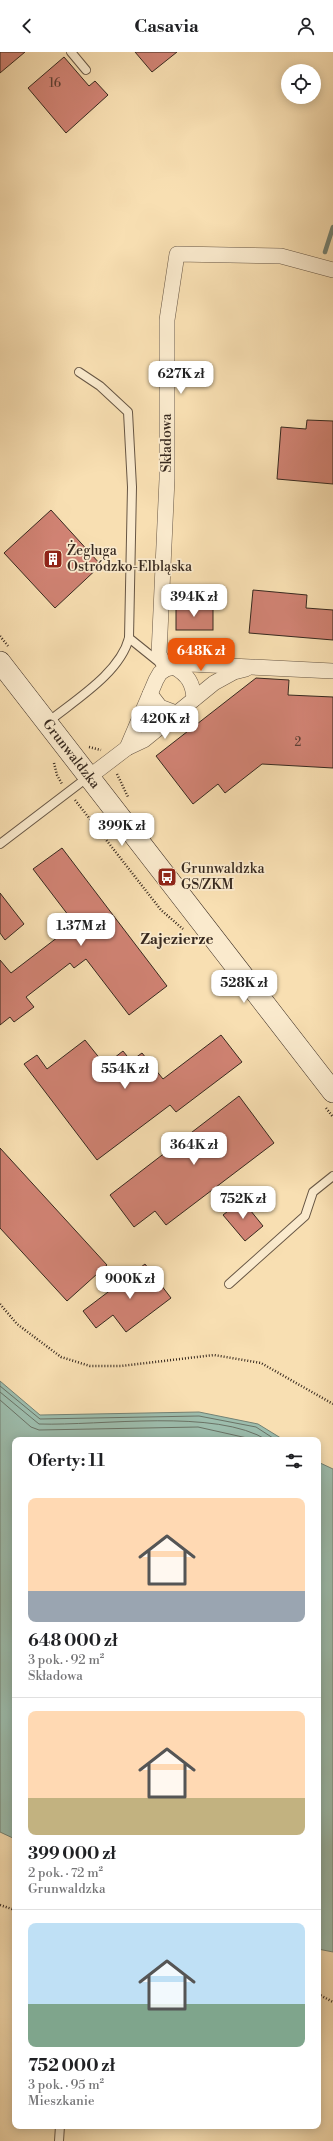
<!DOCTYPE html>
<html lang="pl">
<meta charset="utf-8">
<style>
:root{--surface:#fff;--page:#f2f2f2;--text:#202124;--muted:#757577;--line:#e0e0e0;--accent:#ea580c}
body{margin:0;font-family:"Libre Bodoni",serif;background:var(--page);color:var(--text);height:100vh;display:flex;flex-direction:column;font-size:15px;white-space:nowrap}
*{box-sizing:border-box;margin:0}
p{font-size:13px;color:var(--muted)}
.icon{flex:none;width:22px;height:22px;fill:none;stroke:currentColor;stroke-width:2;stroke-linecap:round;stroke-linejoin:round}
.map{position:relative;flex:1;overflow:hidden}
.panel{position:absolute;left:12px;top:1385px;width:309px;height:692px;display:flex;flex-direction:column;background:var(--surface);border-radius:8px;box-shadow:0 2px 10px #0003}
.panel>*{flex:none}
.buttons{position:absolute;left:281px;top:12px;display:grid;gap:8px}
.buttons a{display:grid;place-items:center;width:40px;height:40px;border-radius:50%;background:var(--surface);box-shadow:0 2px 10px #0003;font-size:20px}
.price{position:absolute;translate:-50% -34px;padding:0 9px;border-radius:8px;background:#fff;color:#222;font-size:13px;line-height:26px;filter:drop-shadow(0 1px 2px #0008)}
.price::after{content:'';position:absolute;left:50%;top:24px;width:12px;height:9px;margin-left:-6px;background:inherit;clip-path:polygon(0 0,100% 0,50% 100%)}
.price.active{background:var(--accent);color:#fff}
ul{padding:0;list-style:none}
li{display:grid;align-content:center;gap:8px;height:212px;padding:0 16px}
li+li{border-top:1px solid var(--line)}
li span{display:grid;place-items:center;height:124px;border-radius:8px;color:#555}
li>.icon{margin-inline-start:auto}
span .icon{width:72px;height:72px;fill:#fffc;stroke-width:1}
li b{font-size:17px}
h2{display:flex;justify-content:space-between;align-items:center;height:48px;padding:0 16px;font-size:17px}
header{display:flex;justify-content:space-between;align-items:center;height:52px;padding:0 16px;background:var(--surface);font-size:18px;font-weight:700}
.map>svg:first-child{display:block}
.water{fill:#9dbdad;stroke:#748274}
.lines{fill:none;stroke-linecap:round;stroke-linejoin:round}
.shore{stroke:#6a7366;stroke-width:1}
.stream{stroke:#748274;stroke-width:4.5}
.building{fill:#d18374;stroke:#37291f}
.service-casing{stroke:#675644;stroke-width:10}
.minor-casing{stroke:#675644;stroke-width:16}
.secondary-casing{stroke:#37291f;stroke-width:22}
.path{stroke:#37291f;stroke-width:2.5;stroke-dasharray:1 2;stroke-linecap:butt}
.service{stroke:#faeacd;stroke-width:8}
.minor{stroke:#faeacd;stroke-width:15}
.secondary{stroke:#faeacd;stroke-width:21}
.labels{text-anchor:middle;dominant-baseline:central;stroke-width:3.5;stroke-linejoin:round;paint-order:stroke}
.number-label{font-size:12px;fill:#5e4034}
.street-label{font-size:14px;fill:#37291f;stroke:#faeacd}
.poi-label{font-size:14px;fill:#37291f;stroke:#faeacd;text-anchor:start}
.neighbourhood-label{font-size:15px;font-weight:bold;fill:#37291f;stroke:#faeacd}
</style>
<header><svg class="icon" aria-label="back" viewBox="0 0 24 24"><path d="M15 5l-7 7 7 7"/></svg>Casavia<svg class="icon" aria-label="person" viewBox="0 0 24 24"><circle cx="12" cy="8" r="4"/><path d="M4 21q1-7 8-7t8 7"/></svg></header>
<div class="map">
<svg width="333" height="2089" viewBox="0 0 333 2089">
<rect width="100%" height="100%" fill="#f8dfb2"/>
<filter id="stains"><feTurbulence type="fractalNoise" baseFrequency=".005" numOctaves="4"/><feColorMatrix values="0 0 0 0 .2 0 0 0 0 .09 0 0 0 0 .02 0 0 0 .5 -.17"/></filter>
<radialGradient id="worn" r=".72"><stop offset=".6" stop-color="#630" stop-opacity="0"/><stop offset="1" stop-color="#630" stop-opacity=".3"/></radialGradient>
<g class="water">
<polygon points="0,1329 40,1363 199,1360 258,1372 284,1388 15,1388 15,1787 0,1780"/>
<polygon points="318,1410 333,1417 333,1900 318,1897"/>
</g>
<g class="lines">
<g class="shore">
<polyline points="0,1334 40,1367 199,1364 256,1375 276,1388"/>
<path d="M0 1340 39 1372C101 1374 216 1356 267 1388"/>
<polyline points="0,1348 31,1375 39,1378 198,1375 256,1388"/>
</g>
<polyline class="stream" points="325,200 333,175"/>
</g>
<g class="building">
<polygon points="0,0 25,0 0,21"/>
<polygon points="135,0 177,0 152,20"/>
<polygon points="64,5 89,34 95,29 108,43 66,81 28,36"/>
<polygon points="307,368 333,369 333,432 277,427 281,375 306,377"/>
<polygon points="51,458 101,513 55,556 4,501"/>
<polygon points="253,538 307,543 306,556 333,558 333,588 249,581"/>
<rect x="176" y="554" width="37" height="24"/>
<polygon points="256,626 289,628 288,643 333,645 333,716 262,712 225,741 218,732 193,752 156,704"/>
<polygon points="62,796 167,934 129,963 86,907 74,916 70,911 26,945 34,955 14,970 10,965 0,973 0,908 11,921 75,872 33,817"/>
<polygon points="0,841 24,872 5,888 0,881"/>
<polygon points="221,983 242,1010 176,1060 170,1053 97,1108 24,1012 37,1003 47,1017 85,988 105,1013 123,999 131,1009 142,1001 163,1027"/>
<polygon points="239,1044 274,1091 166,1173 155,1159 134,1175 110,1143"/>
<polygon points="0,1096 107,1213 67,1249 0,1176"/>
<polygon points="242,1148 263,1174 245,1189 223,1163"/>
<polygon points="145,1212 171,1246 126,1280 113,1263 96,1276 83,1259"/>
</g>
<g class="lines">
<defs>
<g id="service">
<polyline points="71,0 86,18"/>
<polyline points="129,586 160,611"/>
<path d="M48 670C75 648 120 621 129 586L132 435 128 360 100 334 79 320"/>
<polyline points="0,792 88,725"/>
<polyline points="229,1232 305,1164 313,1140 333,1124"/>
<polyline points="59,2089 60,2074"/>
</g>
<g id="minor">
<path d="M174 615C188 623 193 631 194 647"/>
<polyline points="166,617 159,602 167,427 167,268 177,202 281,204 333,218"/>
<polyline points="150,642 160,655 176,661"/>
<polyline points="127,696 156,628 160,621 166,617 190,612 333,619"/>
<polyline points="89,725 127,696 144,688 214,631 234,620 246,617"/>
</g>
<polyline id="secondary" points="0,610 333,1040"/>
</defs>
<use href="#service" class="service-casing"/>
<use href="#minor" class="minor-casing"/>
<use href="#secondary" class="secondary-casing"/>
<g class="path">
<polyline points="0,584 8,594"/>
<polyline points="89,695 101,698"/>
<polyline points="54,711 57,723 62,732"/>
<polyline points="117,722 128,745"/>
<polyline points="75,748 161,858 183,877"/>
<polyline points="326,1056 333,1065"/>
<polyline points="0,1252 17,1272 61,1305 90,1314 121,1314 214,1303 261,1311 333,1352"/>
<polyline points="0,1853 15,1858"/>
<polyline points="318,1942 333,1950"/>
</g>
<use href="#service" class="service"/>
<use href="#minor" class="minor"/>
<use href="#secondary" class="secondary"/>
</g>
<defs>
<symbol id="building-square" viewBox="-11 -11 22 22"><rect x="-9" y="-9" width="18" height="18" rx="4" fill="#8f2418" stroke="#faeacd"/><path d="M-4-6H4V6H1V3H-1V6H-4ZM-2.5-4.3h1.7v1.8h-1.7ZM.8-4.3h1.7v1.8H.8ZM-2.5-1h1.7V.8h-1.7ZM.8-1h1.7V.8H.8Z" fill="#fff"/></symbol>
<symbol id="bus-square" viewBox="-11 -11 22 22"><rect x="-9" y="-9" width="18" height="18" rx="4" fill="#8f2418" stroke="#faeacd"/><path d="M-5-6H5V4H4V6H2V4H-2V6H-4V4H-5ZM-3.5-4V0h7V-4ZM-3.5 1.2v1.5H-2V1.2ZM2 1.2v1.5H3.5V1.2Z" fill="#fff"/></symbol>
</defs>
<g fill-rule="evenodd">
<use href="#building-square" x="42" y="496" width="22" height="22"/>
<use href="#bus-square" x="156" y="814" width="22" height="22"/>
</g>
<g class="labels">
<g class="number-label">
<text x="55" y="31">16</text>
<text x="298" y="690">2</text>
</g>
<g class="street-label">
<text transform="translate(167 391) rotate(-90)">Składowa</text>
<text transform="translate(71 702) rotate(52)">Grunwaldzka</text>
</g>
<g class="poi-label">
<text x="67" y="499">Żegluga<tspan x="67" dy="16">Ostródzko-Elbląska</tspan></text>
<text x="181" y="817">Grunwaldzka<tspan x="181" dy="16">GS/ZKM</tspan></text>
</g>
<g class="neighbourhood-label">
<text x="177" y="887">Zajezierze</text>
</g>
</g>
<rect width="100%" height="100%" filter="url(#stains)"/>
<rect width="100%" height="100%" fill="url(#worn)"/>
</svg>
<div class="buttons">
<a><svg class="icon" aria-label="locate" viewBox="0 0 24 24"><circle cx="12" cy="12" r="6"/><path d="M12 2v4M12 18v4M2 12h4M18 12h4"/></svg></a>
</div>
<b class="price" style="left:181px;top:343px">627K zł</b>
<b class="price" style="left:194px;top:566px">394K zł</b>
<b class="price active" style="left:201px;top:620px">648K zł</b>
<b class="price" style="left:165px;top:688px">420K zł</b>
<b class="price" style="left:122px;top:795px">399K zł</b>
<b class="price" style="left:81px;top:895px">1.37M zł</b>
<b class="price" style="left:244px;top:952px">528K zł</b>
<b class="price" style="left:125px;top:1038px">554K zł</b>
<b class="price" style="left:194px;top:1114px">364K zł</b>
<b class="price" style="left:243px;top:1168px">752K zł</b>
<b class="price" style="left:130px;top:1248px">900K zł</b>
<section class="panel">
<h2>Oferty: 11<svg class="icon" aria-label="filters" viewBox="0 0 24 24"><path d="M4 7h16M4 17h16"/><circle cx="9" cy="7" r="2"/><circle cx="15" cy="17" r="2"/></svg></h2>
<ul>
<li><span style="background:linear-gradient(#ffd9b3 75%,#9aa5b1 0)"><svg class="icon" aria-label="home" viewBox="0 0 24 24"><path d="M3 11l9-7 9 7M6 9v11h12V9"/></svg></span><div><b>648 000 zł</b><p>3 pok. · 92 m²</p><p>Składowa</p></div></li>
<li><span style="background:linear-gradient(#ffd9b3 70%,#c2b280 0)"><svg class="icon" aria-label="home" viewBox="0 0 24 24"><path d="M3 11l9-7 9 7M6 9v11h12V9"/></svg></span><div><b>399 000 zł</b><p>2 pok. · 72 m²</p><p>Grunwaldzka</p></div></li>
<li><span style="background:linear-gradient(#bfe0f5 65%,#7fa58c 0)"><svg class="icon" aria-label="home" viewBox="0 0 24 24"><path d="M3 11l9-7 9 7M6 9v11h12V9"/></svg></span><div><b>752 000 zł</b><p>3 pok. · 95 m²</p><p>Mieszkanie</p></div></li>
</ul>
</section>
</div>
